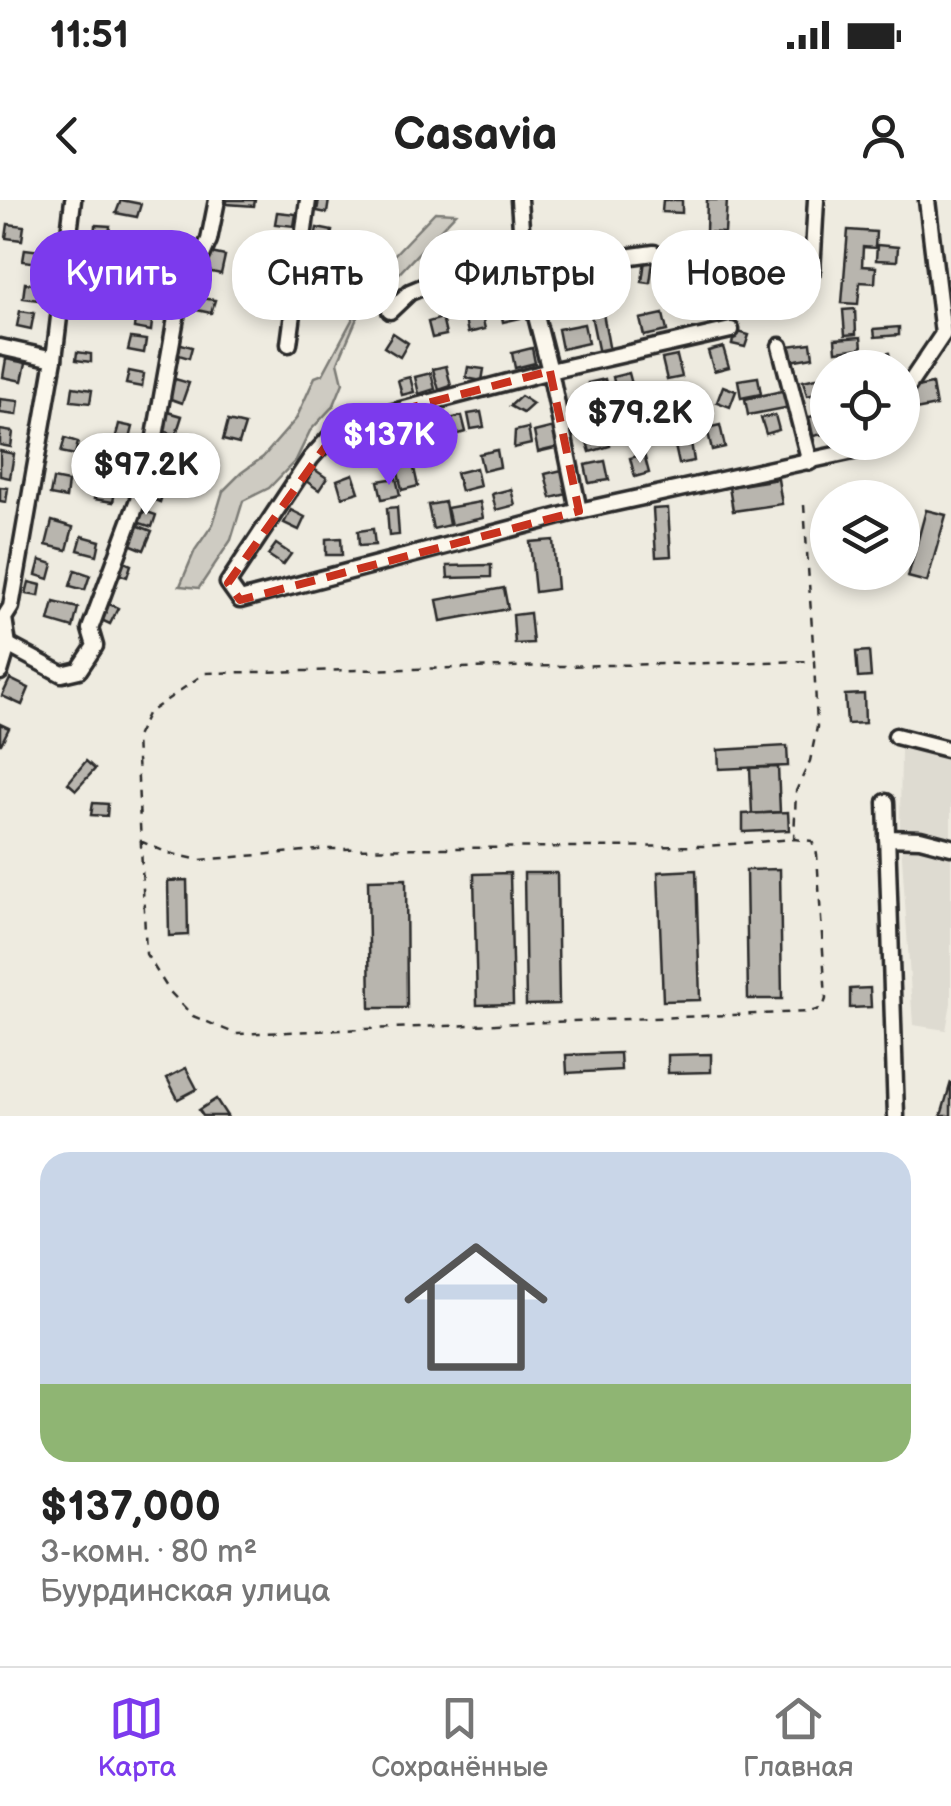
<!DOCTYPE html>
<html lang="ru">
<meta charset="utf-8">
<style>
:root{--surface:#fff;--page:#f6f6f6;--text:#222;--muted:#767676;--line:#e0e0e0;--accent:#7c3aed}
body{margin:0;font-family:"Balsamiq Sans",sans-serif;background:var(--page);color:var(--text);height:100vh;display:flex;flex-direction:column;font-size:38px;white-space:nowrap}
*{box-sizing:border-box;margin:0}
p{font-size:32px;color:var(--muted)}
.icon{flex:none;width:55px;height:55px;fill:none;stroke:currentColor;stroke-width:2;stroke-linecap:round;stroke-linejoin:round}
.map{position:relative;height:916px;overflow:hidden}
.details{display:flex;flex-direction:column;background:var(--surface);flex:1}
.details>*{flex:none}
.top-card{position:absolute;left:30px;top:30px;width:892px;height:90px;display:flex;gap:20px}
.controls{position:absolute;left:810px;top:150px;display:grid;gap:20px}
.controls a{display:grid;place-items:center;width:110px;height:110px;border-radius:50%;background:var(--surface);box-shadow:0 5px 15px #0003;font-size:50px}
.price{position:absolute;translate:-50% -85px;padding:0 22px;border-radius:35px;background:#fff;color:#222;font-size:32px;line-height:65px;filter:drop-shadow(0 2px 5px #0008)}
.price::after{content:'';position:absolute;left:50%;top:60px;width:30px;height:22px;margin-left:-15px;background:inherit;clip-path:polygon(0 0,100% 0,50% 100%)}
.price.selected{background:var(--accent);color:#fff}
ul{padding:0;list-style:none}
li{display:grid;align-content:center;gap:20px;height:530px;padding:0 40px}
li span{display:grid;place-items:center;height:310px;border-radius:30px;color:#555}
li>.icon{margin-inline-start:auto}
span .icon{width:180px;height:180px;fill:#fffc;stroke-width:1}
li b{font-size:42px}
.tag{padding:0 35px;border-radius:40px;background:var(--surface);box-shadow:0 5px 15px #0003;font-size:35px;line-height:90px}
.tag.selected{background:var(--accent);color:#fff}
.status{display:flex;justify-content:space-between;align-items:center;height:70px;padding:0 50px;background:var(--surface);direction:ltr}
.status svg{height:28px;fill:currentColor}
header{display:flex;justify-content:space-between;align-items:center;height:130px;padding:0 40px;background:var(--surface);font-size:45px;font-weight:700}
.tabs{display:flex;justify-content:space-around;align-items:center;height:140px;border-top:2px solid var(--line);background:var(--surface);font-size:28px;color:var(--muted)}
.tabs a{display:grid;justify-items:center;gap:5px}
.tabs .selected{color:var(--accent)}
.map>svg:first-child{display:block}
.built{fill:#dedbd1}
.green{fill:#cecbc2;stroke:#7c7b76;stroke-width:2.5}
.building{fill:#b8b5ae;stroke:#2b2b2b;stroke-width:2.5}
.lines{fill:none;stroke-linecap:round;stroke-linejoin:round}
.minor-casing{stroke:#2b2b2b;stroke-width:21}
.path{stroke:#2b2b2b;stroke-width:2.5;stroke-dasharray:8 8;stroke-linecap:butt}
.minor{stroke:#fbf7ec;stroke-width:14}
.marked{fill:none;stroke:#c8321e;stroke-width:8;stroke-dasharray:20 12;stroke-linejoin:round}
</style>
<div class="status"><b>11:51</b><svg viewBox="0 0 49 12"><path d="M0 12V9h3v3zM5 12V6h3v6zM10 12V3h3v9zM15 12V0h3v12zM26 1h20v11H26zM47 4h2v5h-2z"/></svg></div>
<header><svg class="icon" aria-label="back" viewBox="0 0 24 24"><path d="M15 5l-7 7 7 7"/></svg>Casavia<svg class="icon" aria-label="person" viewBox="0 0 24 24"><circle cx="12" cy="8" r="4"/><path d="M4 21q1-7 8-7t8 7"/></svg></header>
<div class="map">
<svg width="951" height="916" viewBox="0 0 951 916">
<rect width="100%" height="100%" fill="#eeebe0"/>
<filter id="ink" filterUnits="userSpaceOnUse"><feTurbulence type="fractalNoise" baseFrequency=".01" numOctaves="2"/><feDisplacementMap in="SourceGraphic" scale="20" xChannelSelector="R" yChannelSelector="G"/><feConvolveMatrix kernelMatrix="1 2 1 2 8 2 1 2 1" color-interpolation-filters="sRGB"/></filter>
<g filter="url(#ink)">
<polygon class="built" points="901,546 951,560 951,803 946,830 913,825 900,626"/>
<polygon class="green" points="435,12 456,13 357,118 338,162 343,183 334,205 310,231 296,260 269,288 243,301 231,340 199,388 180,386 195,350 213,324 223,291 241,273 263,257 296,219 315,177 323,174 367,92 393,56"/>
<g class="building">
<polygon points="121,0 141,4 137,17 116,13"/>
<polygon points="227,0 255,0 254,6 227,4"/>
<polygon points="319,0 329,0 327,13 317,11"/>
<polygon points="663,0 682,0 682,13 662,12"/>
<polygon points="707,0 727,0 725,33 706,32"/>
<polygon points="277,12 296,14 294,26 275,24"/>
<polygon points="8,24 24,26 22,40 6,38"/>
<polygon points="95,25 110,26 109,38 94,37"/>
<polygon points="317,28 332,31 330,42 315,39"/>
<polygon points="848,30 876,32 875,48 863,47 862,66 876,67 875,83 860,82 858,104 842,103"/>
<polygon points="167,42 181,45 178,61 163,58"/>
<polygon points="506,44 509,58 492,61 489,47"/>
<polygon points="877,45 898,47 897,61 876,60"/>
<polygon points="273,46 290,48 288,61 272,59"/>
<polygon points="25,49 41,51 40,63 23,61"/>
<polygon points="88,52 108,56 106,67 87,64"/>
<polygon points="211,53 225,56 221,74 207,71"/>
<polygon points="645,60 653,61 650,83 642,82"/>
<polygon points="689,60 693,76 672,82 667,66"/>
<polygon points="156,65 174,67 173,80 155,79"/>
<polygon points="311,74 331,76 329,89 309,86"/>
<polygon points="779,76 794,80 790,97 775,93"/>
<polygon points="585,79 587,102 576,103 573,81"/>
<polygon points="610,79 613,99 591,103 588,82"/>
<polygon points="25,83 41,85 39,100 23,98"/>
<polygon points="266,85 286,90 282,105 263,100"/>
<polygon points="566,85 570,106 549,109 546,88"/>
<polygon points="336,89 347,95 341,106 330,100"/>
<polygon points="724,95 728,111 703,117 699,102"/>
<polygon points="146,97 161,101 158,113 143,109"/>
<polygon points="82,98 100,99 99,114 82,113"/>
<polygon points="200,98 215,100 211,113 197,110"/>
<polygon points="516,102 520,118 503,122 500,106"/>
<polygon points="855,109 856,134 845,135 843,110"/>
<polygon points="20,111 34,113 31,129 17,126"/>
<polygon points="481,111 485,129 468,133 464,115"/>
<polygon points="603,113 610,152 599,154 591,115"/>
<polygon points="663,114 667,131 644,136 640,119"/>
<polygon points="442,118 446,135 432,138 428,122"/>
<polygon points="135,119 152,122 151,131 134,128"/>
<polygon points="584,124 588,143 562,149 558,129"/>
<polygon points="899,127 899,135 875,137 874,129"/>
<polygon points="735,131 749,135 745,147 732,144"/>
<polygon points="393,133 408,143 400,157 384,147"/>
<polygon points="861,137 862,148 836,151 835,139"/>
<polygon points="131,138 146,140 144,153 128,150"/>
<polygon points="178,143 192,147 189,158 175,154"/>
<polygon points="811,143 813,157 790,161 788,146"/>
<polygon points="723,147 729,167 714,171 708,151"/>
<polygon points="532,148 535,163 515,168 512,153"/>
<polygon points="77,152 91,154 91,162 76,160"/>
<polygon points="889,153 892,167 879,168 877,156"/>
<polygon points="677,156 682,177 667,180 662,159"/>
<polygon points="6,159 26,163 22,181 3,177"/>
<polygon points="446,166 451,186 439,190 433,169"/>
<polygon points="468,167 484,169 482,181 466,178"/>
<polygon points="129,171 144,174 142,187 126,184"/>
<polygon points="431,173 435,189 419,194 415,177"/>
<polygon points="629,173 634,192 617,196 613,177"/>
<polygon points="410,177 414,192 402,195 398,180"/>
<polygon points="758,177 761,194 741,198 738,180"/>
<polygon points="821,177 825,192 807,196 803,181"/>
<polygon points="175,179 189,183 182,203 168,198"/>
<polygon points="605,179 610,201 593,205 588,183"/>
<polygon points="932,184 936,206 915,210 911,188"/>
<polygon points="723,186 736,191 730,207 717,202"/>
<polygon points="73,187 92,190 90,203 71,201"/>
<polygon points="786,190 790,207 748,215 745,199"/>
<polygon points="521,196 533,204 523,213 510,206"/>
<polygon points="0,199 19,201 17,215 0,213"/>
<polygon points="653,205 659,226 642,230 636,209"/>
<polygon points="683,206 685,221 668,224 665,210"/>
<polygon points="168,212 182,216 176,235 163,231"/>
<polygon points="481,212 484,227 471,229 468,214"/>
<polygon points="825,214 828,233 813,236 809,217"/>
<polygon points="775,215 779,230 766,234 761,218"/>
<polygon points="462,216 466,232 445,238 441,221"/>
<polygon points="228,221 245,225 239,244 223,240"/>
<polygon points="119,224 133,227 130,239 116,236"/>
<polygon points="720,225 725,247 712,250 707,228"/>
<polygon points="423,226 428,243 408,248 404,232"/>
<polygon points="554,227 559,247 538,252 534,232"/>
<polygon points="528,228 531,244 514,248 515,231"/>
<polygon points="606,229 610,246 590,252 585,235"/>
<polygon points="0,230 13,232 11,247 0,245"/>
<polygon points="65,238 78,242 75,255 61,252"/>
<polygon points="384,238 386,250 372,253 370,241"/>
<polygon points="691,242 694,261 679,264 675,246"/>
<polygon points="497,250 500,267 483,271 479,254"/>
<polygon points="0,251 14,254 10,278 0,276"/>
<polygon points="644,254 649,273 635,277 630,258"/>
<polygon points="114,255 127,258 124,276 110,273"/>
<polygon points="605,261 609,280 589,283 585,265"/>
<polygon points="156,262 169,264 166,281 152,279"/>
<polygon points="413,264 418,286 402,290 397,268"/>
<polygon points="311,267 327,278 319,290 303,279"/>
<polygon points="476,268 480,286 461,291 456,273"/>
<polygon points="562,270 567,294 551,298 545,274"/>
<polygon points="353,274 359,292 342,297 337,280"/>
<polygon points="396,278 400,295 382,299 378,281"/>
<polygon points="53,279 68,282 66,298 50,295"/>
<polygon points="778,279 782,304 733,311 729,287"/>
<polygon points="97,282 116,286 113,302 94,299"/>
<polygon points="149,283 164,289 160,302 144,296"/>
<polygon points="0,287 8,288 6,302 0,301"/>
<polygon points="511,289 515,305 496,310 492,294"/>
<polygon points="445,302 449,325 433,329 428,305"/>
<polygon points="480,302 483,318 451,325 447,308"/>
<polygon points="397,307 399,335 389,336 387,308"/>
<polygon points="668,308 671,356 656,357 653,309"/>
<polygon points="141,310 156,315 152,327 137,322"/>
<polygon points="291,310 305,317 299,330 284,323"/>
<polygon points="926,310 946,315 927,382 908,377"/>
<polygon points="52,321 73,327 67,350 46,345"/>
<polygon points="134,324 152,331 144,350 127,343"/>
<polygon points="373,329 375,345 359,346 358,331"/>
<polygon points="82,336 100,341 97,355 78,350"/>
<polygon points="341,338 342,355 326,355 326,339"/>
<polygon points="553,340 557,389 535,392 530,342"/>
<polygon points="276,344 291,354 283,365 268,355"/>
<polygon points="40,360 53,364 49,379 36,375"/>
<polygon points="120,360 131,365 127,377 115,373"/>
<polygon points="491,365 491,377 448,378 447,366"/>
<polygon points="75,370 90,375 85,390 70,386"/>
<polygon points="29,382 41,385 39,396 26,394"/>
<polygon points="504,388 508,409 441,421 437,400"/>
<polygon points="54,402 78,408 73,428 49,421"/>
<polygon points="105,402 118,408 110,424 97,418"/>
<polygon points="530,413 533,443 515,444 513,415"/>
<polygon points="869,451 871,477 858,478 856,452"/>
<polygon points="10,479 29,488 22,505 2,496"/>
<polygon points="864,494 865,523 847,524 845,495"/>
<polygon points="0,524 9,528 1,544 0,544"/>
<polygon points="787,546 788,566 719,569 718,550"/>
<polygon points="86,561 95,569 76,590 68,583"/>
<polygon points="778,567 780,612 752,614 750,568"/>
<polygon points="93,603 108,604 107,616 91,615"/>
<polygon points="788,612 789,630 743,632 743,614"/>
<polygon points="780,669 782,799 748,799 746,670"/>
<polygon points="696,670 700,800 663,801 658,672"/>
<polygon points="510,673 513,804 477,805 474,674"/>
<polygon points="524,673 557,673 559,804 526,805"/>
<polygon points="406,679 407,808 370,808 368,680"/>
<polygon points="187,680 188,735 169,736 168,681"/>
<polygon points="870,788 871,807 850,808 850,789"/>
<polygon points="620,853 621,870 567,873 566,855"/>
<polygon points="711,854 711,872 668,873 668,855"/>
<polygon points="186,868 197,889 178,899 167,878"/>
<polygon points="951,882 951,916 941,916"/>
<polygon points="216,899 227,916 203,916 199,910"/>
</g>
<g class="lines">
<defs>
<g id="minor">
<polyline points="519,0 524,69 550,171 579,311"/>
<polyline points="812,72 816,0"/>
<polyline points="390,111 410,92 432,83 654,53"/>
<polyline points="731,130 550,171 340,226 311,258 228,383 240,400 579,311 867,248 871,242"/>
<polyline points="289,144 308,0"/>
<polyline points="780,146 810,262"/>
<polyline points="0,147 54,159"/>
<polyline points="902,195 943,134 927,0"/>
<polyline points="8,445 62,474 79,470 95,446 90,429 149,270 177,112 209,40 217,0"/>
<polyline points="0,472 8,445 4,418 11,407 54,159 73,0"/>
<polyline points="896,536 951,550"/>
<polyline points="886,602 896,916"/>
<polyline points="887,638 920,639 951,647"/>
</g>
</defs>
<use href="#minor" class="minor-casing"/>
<g class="path">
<polyline points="804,305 814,460"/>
<polyline points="140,641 168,653 200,660 329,649 707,646 794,639 812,641 817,654 826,799 823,808 809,812 236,834 193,816 170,792 146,754 136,537 147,514 205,473 814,461 817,527 810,561 796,591 794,639"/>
</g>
<use href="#minor" class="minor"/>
</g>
</g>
<path class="marked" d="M550 171 579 311 240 400 228 383 340 226Z"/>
</svg>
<div class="controls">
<a><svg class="icon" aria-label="locate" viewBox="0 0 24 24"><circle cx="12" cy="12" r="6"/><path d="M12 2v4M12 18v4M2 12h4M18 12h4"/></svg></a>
<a><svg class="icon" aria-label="layers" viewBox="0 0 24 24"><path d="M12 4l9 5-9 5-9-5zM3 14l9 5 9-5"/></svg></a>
</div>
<b class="price" style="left:640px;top:266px">$79.2K</b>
<b class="price selected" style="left:389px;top:288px">$137K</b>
<b class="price" style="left:146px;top:318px">$97.2K</b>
<div class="top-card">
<a class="tag selected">Купить</a>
<a class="tag">Снять</a>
<a class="tag">Фильтры</a>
<a class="tag">Новое</a>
</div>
</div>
<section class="details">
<ul>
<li><span style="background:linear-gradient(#c9d6e8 75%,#8fb573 0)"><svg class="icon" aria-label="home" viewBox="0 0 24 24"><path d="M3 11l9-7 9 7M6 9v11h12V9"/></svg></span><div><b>$137,000</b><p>3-комн. · 80 m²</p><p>Буурдинская улица</p></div></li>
</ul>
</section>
<nav class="tabs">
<a class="selected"><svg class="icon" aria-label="map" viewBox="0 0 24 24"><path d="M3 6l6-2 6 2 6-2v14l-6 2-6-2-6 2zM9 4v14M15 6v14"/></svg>Карта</a>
<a><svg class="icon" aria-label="saved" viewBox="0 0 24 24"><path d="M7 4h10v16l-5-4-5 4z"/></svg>Сохранённые</a>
<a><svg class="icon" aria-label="home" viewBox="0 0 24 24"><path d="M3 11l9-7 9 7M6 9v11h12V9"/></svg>Главная</a>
</nav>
